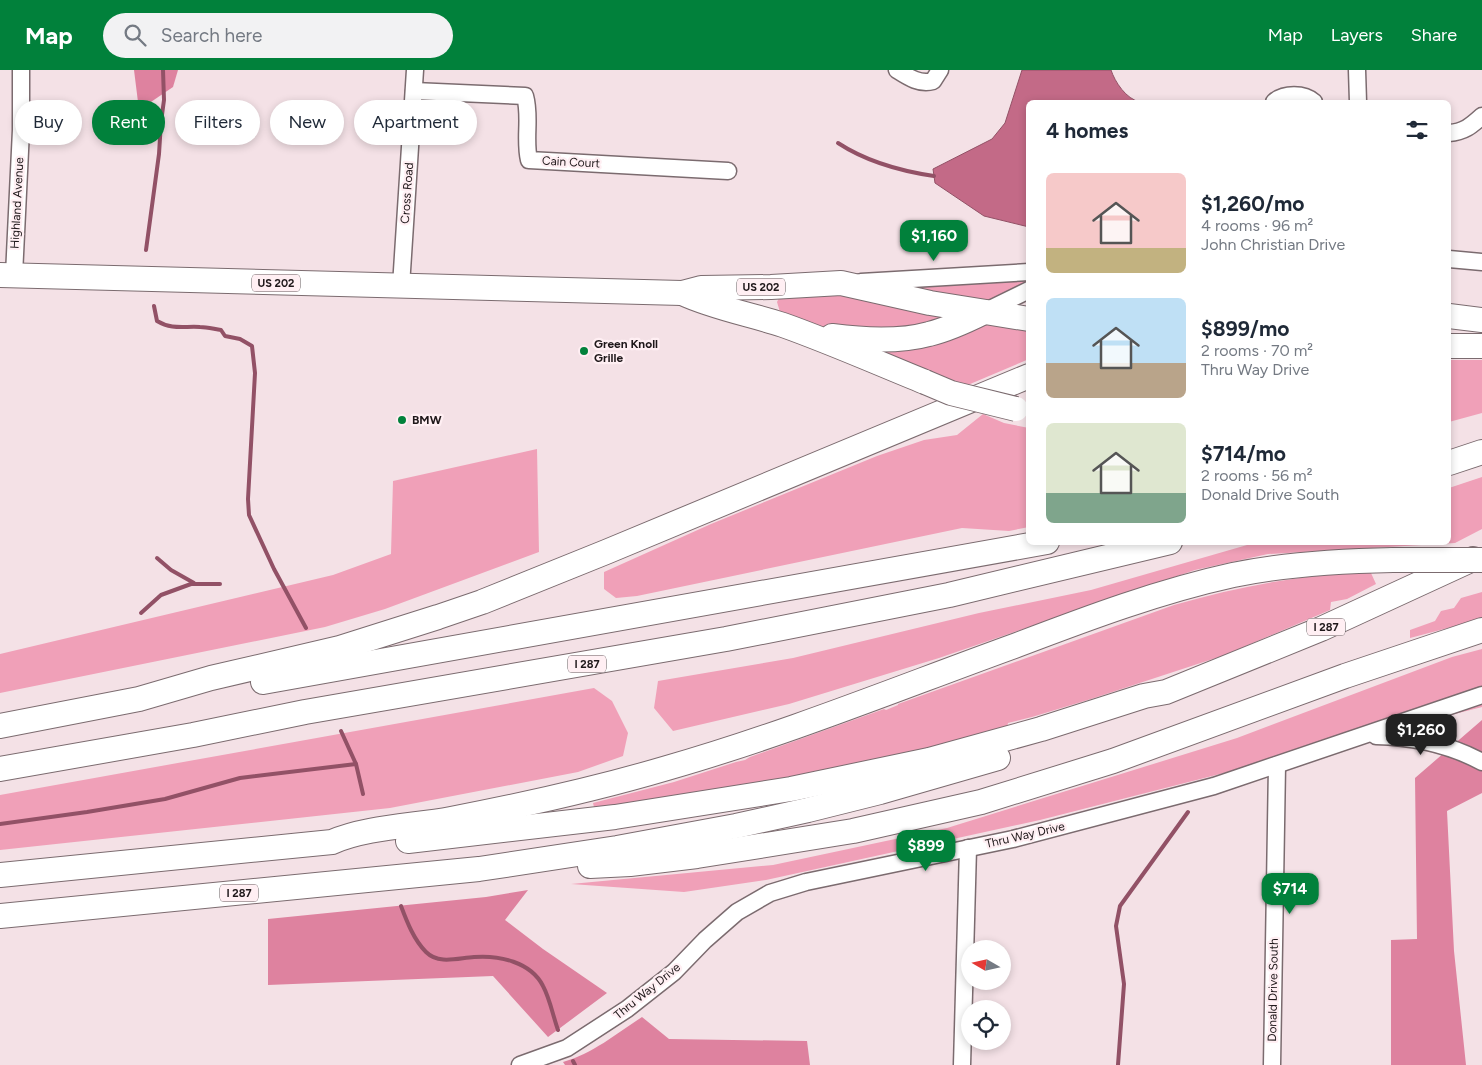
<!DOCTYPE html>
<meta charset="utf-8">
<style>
:root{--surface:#fff;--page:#f2f2f3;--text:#1f2937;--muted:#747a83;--accent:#01813b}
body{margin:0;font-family:Figtree,sans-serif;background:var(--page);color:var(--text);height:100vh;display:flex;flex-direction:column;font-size:19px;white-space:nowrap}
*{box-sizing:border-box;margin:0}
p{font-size:16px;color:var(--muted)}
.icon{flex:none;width:28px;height:28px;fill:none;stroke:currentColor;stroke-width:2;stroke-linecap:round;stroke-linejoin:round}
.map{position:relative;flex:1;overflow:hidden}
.details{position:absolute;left:1026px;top:30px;width:425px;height:445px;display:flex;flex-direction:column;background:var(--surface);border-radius:8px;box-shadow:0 2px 8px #0003}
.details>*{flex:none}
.banner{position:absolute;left:15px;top:30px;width:475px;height:45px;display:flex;gap:10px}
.needle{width:32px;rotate:279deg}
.buttons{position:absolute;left:961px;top:870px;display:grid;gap:10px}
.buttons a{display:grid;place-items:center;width:50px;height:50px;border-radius:50%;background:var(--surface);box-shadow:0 2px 8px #0003;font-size:25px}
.price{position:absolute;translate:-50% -42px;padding:0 11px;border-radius:10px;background:var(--accent);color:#fff;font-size:16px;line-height:32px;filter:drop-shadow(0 1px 2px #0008)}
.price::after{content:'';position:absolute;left:50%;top:30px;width:15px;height:11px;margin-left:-8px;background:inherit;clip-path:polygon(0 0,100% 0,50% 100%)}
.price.active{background:#222;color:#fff}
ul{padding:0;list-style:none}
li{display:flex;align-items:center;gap:15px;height:125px;padding:0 20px}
li span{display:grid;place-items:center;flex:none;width:140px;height:100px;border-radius:8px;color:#555}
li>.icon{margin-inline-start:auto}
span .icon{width:60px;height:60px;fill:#fffc;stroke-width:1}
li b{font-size:21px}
h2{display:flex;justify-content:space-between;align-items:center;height:60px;padding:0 20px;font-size:21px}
.pill{padding:0 18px;border-radius:22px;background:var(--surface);box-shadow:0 2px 8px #0003;font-size:18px;line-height:45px}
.pill.active{background:var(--accent);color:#fff}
header{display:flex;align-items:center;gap:30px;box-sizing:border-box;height:70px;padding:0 25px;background:var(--accent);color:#fff}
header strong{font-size:24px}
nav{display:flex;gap:28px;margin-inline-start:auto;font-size:18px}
.search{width:350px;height:45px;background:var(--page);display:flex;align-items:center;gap:12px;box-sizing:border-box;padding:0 18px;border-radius:28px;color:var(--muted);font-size:19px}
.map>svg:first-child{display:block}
.green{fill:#f0a0b8}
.forest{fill:#de829f}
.water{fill:#c36a87;stroke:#925166}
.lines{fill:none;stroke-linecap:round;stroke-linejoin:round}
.stream{stroke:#925166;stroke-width:4}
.minor-casing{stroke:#7b6b6f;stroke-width:19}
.highway-casing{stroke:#7b6b6f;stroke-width:26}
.minor{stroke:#fff;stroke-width:16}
.highway{stroke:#fff;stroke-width:24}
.highway-bridge-casing{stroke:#7b6b6f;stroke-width:26;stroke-linecap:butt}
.highway-bridge{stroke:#fff;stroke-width:24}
.poi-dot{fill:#01813b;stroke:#ffeff3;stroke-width:2}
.labels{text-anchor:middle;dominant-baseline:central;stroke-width:4.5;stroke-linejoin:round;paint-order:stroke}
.shield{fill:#ffeff3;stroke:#62585b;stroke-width:1}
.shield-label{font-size:11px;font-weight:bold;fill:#1f181a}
.street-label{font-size:12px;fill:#1f181a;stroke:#ffeff3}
.poi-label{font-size:12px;font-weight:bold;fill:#1f181a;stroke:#ffeff3;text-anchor:start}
</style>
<header>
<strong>Map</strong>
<div class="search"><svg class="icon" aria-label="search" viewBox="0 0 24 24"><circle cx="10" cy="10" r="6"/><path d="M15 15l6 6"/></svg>Search here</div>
<nav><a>Map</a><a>Layers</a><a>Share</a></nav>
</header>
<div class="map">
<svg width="1482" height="995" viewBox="0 0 1482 995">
<rect width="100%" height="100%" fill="#f4e1e6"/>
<g class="green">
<polygon points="1029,210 1029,215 986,232 890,215"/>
<polygon points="843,225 953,246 930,258 826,258 806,254 780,242 777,232 780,226"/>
<polygon points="984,254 996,254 1029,258 1029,289 963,317 867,279"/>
<polygon points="1449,290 1482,290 1482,343 1449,352"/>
<polygon points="983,344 1004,353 1029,358 1029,457 1009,461 962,458 637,526 616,528 604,519 604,502 711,454 877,386 924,370 957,365"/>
<polygon points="537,379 539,482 385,539 325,557 0,623 0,584 333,505 391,484 393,411"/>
<polygon points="1482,407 1482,459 1455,473 1268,484 1195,500 939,588 789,634 673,661 654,638 658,611 793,588 979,543 1091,520 1254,473 1449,472 1449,418"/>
<path d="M1347 503H1371L1376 514 1347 529 1331 532 1330 540 1225 585 1091 629 1032 647 1008 653 1007 658 932 678 745 716 595 738 594 737 593 733 674 712 736 692 745 690 750 687 884 639 886 640 898 635V634L1174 535C1230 519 1289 507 1347 503Z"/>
<polygon points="1482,522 1482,549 1410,568 1410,560 1435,551 1441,541 1454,538 1461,528"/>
<polygon points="1482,579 1482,637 1040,750 766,810 684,822 571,814 773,795 947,758 1237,668 1452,587"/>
<polygon points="594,618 612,631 628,663 623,686 578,702 390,738 0,780 0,725"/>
</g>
<g class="forest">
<polygon points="134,0 178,0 173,17 139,40"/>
<polygon points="1482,650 1482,723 1447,741 1454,881 1466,995 1391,995 1391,870 1417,869 1415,708"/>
<polygon points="528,820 505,850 543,879 607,923 548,967 493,906 268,915 268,849 486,827"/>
<path d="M642 947 669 969 807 971 810 995H565L563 992C592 984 616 964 642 947Z"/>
</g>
<path class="water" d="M1022 0H1111C1115 12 1126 29 1140 32H1029V157L984 146 935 113 933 99 992 69 1005 53Z"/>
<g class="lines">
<g class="stream">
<path d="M838 73C867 92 900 101 934 106"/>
<polyline points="146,180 159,84 161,52 164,30 163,0"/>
<path d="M154 236 157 251C172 260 184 256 200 257 207 257 214 259 221 260L225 266 240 269 252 276 255 303 248 429 249 445 274 499 306 558"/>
<polyline points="157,488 171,500 194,513"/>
<polyline points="141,543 161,525 191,514 220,514"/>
<polyline points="341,661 356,694 363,724"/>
<polyline points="0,754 87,742 165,729 240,708 356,694"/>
<path d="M401 836C407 852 414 870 426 882 439 895 458 888 474 887 499 885 531 892 543 916 550 929 553 946 558 960"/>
<polyline points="573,991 575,995"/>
<polyline points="1118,995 1124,914 1116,856 1120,836 1188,742"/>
</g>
<defs>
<g id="minor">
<path d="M897 0C908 7 920 15 933 11L940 0"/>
<polyline points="1357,0 1358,32"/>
<path d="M414 21 525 26C531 47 524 69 529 90L728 101"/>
<path d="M1274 32C1284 23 1304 23 1314 32"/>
<path d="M1449 63C1464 62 1471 56 1482 46"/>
<polyline points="1449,189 1482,192"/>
<polyline points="14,205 21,60 21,0"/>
<polyline points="861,212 1029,202"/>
<polyline points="401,216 415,0"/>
<polyline points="984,242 1029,220"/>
<path d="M1376 666C1413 667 1449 674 1482 692"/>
<polyline points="520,995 567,978 627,939 674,902 705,870 737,842 770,823 806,812 1013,769 1214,716 1482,625"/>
<polyline points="962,995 968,778"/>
<polyline points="1272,995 1277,695"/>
</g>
<g id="highway">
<polyline points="0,205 682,223 701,218 771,217 841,213 930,233 1029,249"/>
<path d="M682 223C714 238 750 244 783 255 831 272 878 293 925 312"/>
<polyline points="1449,246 1482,250"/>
<path d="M832 266C862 270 900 272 929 264 949 259 966 251 984 242"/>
<polyline points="1449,276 1482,276"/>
<polyline points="1449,393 1482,382"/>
<polyline points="263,612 1047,472"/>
<polyline points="0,656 139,629 211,608 340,578 438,547 482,532 606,482 1029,306"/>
<polyline points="0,699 193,665 305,642 726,569 949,525 1170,472"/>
<polyline points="408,771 615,747 791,719 929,690 1041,659 1144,626 1166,622 1321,559 1473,489"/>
<polyline points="590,796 630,794 697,786 853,761 981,732 1113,691 1345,606 1482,560"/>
<path d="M0 805 332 772C366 757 414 756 451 749 524 735 596 719 667 698 786 664 901 617 1017 575 1088 548 1160 521 1233 505 1286 494 1339 491 1393 490"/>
<polyline points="0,846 479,799 617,778 736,756 808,740 880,722 998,688"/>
</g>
</defs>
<use href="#minor" class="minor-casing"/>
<use href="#highway" class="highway-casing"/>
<use href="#minor" class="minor"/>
<use href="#highway" class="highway"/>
<defs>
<g id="highway-bridge">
<polyline points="925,312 951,323 1016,339"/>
<polyline points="1393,490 1482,490"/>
</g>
</defs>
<use href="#highway-bridge" class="highway-bridge-casing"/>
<use href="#highway-bridge" class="highway-bridge"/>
</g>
<g class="poi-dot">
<circle cx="584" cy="281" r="5"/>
<circle cx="402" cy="350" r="5"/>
</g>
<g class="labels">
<g class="shield">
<rect x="252" y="204.5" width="48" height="17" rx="4"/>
<rect x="737" y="208.5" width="48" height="17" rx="4"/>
<rect x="1307" y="548.5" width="38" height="17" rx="4"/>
<rect x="568" y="585.5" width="38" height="17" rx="4"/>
<rect x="220" y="814.5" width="38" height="17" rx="4"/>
</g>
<g class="shield-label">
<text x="276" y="213">US 202</text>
<text x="761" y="217">US 202</text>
<text x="1326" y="557">I 287</text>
<text x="587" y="594">I 287</text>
<text x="239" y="823">I 287</text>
</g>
<g class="street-label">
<text transform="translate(571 92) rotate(3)">Cain Court</text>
<text transform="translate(407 123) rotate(-86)">Cross Road</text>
<text transform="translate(17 133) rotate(-87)">Highland Avenue</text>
<text transform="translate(1025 765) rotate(-13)">Thru Way Drive</text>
<text transform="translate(1273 920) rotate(-89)">Donald Drive South</text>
<text transform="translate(647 921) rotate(-39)">Thru Way Drive</text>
</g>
<g class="poi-label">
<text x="594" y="274">Green Knoll<tspan x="594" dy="14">Grille</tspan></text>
<text x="412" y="350">BMW</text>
</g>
</g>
</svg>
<div class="buttons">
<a><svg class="needle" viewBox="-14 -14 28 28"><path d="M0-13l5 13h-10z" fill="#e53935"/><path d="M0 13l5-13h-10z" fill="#747a83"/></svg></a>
<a><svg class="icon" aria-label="locate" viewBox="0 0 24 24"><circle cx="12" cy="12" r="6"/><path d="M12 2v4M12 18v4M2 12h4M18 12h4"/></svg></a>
</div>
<b class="price" style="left:934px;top:192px">$1,160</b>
<b class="price active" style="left:1421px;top:686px">$1,260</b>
<b class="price" style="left:926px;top:802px">$899</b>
<b class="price" style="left:1290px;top:845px">$714</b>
<div class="banner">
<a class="pill">Buy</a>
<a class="pill active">Rent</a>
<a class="pill">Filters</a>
<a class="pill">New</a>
<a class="pill">Apartment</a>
</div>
<section class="details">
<h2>4 homes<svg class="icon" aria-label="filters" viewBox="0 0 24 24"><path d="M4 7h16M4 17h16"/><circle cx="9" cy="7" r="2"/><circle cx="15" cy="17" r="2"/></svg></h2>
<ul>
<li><span style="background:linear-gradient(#f6c9c9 75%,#c2b280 0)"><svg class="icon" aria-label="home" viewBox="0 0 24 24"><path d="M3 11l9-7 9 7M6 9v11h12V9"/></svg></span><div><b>$1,260/mo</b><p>4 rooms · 96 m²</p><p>John Christian Drive</p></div></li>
<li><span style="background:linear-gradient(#bfe0f5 65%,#b9a48a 0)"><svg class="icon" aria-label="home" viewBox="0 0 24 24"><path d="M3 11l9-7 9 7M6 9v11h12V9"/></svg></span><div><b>$899/mo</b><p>2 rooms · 70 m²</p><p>Thru Way Drive</p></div></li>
<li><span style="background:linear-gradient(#dfe7d0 70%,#7fa58c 0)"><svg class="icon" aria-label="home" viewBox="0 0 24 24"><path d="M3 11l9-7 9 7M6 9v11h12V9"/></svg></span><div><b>$714/mo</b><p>2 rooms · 56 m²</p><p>Donald Drive South</p></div></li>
</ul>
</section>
</div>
